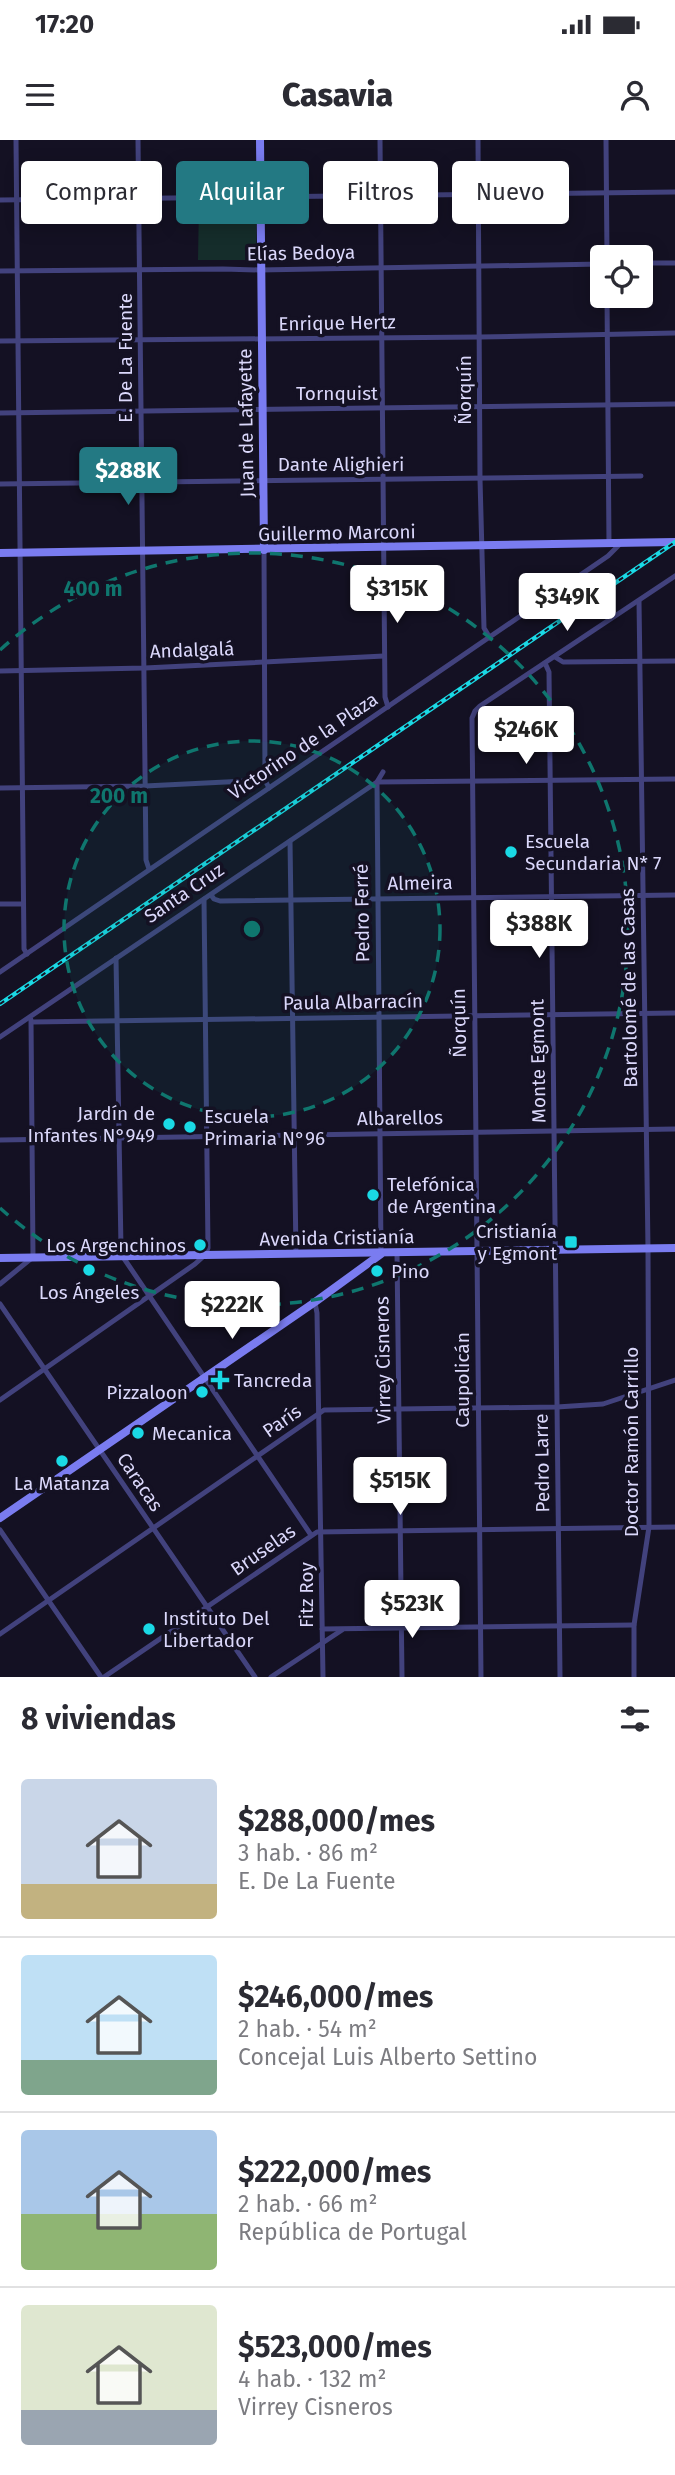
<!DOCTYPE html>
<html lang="es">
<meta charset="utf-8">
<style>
:root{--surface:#fff;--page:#f2f2f3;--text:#2b2b33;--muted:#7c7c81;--line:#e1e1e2;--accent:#237983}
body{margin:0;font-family:"Fira Sans",sans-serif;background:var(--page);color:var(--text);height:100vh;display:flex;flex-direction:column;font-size:26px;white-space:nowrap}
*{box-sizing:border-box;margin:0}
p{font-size:23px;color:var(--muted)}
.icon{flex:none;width:38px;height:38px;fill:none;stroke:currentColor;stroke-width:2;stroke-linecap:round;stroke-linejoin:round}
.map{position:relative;height:1537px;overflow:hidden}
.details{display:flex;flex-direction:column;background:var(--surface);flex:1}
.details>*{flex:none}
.hud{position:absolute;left:21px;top:21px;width:634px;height:63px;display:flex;gap:14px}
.controls{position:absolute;left:590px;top:105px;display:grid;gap:14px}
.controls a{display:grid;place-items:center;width:63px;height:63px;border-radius:7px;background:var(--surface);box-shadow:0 4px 18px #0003;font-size:35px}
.price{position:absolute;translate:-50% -60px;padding:0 16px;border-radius:7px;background:#fff;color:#222;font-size:23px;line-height:46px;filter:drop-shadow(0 2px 4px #0008)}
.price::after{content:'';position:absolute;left:50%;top:42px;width:21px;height:16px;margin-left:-10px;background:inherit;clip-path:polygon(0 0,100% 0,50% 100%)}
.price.selected{background:var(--accent);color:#fff}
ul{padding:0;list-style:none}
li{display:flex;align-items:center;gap:21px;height:175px;padding:0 21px}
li+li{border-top:2px solid var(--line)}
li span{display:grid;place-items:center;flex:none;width:196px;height:140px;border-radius:7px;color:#555}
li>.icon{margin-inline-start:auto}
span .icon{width:84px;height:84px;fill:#fffc;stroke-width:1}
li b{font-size:30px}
h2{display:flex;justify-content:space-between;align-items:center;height:84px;padding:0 21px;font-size:30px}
.chip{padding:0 24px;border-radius:7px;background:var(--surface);box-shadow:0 4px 18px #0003;font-size:24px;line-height:63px}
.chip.selected{background:var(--accent);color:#fff}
.status{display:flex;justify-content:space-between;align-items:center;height:49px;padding:0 35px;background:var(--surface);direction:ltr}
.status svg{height:19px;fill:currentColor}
header{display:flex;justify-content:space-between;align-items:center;height:91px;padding:0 21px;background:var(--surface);font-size:32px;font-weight:800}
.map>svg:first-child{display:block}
.green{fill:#152d2b}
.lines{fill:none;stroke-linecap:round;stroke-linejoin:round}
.street{stroke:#42427d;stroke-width:5}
.secondary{stroke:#7a7cf0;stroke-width:8}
.rail-casing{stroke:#1ad9e5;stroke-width:4.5}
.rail{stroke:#141123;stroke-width:2;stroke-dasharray:5;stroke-linecap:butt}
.ring{fill:none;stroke:#0f766e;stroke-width:3.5;stroke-dasharray:12 9}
.poi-dot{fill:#1ad9e5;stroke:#141123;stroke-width:2.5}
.labels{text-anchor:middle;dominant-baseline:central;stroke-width:7;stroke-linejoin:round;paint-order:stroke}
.street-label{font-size:19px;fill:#dbd8fb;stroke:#141123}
.poi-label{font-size:19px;fill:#dbd8fb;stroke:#141123;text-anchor:start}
.centre{fill:#0f766e;stroke:#141123;stroke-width:3.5}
.ring-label{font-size:21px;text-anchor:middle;font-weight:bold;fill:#0f766e;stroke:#141123;stroke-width:7;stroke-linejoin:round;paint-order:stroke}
</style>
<div class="status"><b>17:20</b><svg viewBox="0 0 49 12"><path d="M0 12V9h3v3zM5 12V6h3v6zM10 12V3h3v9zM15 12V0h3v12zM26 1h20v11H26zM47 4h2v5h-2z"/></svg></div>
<header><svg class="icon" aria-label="menu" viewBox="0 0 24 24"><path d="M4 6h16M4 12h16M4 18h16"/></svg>Casavia<svg class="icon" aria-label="person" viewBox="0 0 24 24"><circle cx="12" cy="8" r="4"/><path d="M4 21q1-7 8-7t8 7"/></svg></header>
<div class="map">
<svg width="675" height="1537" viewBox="0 0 675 1537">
<rect width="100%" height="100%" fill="#141123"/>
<polygon class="green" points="199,60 257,60 256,120 198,120"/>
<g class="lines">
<g class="street">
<polyline points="16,0 24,809 27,814"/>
<polyline points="138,0 146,720 149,729"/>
<polyline points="380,0 385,557 388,567"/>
<polyline points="478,0 480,339 484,488 490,498"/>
<polyline points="606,0 607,117"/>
<polyline points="0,60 675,52"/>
<polyline points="640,123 675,123"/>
<polyline points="0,131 223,129 259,130 602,124"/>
<polyline points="607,156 609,404"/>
<polyline points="0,201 480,197 675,193"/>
<polyline points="0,273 675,264"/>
<polyline points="0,344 641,336"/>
<polyline points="264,410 265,640 269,648"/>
<polyline points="555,517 563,522 675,521"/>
<polyline points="545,523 549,532 560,1537"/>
<polyline points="0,531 145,528 384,516"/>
<polyline points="377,642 381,1114"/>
<polyline points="377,642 675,639"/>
<polyline points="0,648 145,646 265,640"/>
<polyline points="290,701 296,1114"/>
<polyline points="211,755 214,759 220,761 675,755"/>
<polyline points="0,764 23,764"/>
<polyline points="116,818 121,1108 123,1117 311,1395"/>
<polyline points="0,832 608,416 621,403"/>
<polyline points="32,882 675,873"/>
<polyline points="0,897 377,642 383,632"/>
<polyline points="0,1000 675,989"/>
<polyline points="397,1113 402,1537"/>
<polyline points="0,1144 33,1117 31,880"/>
<polyline points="315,1163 317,1173 323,1537"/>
<polyline points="0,1164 255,1537"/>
<polyline points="0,1260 195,1124 205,1115 208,1108 204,759"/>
<polyline points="0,1390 101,1537"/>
<polyline points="322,1489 634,1485"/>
<polyline points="0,1494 324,1270 557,1267 603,1264 675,1240"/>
<polyline points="104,1537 317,1392 675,1387"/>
<polyline points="271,1537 342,1490"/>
<polyline points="481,1537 472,578 475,571 480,566 675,436"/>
<polyline points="634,1537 634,1485 649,1387 648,1109 639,461"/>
</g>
<g class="secondary">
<polyline points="260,0 264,410"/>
<polyline points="0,413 675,402"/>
<polyline points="0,1118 675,1108"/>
<polyline points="0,1378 315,1162 381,1114"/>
</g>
<defs>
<polyline id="rail" points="0,864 675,402"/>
</defs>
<use href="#rail" class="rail-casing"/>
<use href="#rail" class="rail"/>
</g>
<circle cx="252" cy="789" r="188" fill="#0f766e" fill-opacity=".12"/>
<g class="ring">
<circle cx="252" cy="789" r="188"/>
<path d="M0 510A376 376 0 1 1 0 1068"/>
</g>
<g class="poi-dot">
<circle cx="511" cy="712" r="7"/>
<circle cx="169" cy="984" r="7"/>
<circle cx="190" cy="987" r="7"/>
<circle cx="373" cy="1055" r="7"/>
<rect x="564" y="1095" width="14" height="14" rx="3.5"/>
<circle cx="200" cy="1105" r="7"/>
<circle cx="89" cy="1130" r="7"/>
<circle cx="377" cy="1131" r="7"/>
<path d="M216.5 1229.5h7v7h7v7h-7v7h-7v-7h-7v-7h7z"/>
<circle cx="202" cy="1252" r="7"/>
<circle cx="138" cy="1293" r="7"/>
<circle cx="62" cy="1321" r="7"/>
<circle cx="149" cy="1489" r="7"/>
</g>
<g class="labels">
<g class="street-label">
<text transform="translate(301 113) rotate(-1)">Elías Bedoya</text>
<text transform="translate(337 183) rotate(-1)">Enrique Hertz</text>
<text transform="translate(125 218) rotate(-90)">E. De La Fuente</text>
<text transform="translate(464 250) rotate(-90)">Ñorquín</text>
<text x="337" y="253">Tornquist</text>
<text transform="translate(246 283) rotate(-91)">Juan de Lafayette</text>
<text x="341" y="324">Dante Alighieri</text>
<text transform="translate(337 393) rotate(-1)">Guillermo Marconi</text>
<text transform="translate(192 510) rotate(-2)">Andalgalá</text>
<text transform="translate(303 606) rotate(-34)">Victorino de la Plaza</text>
<text transform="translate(420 743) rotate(-1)">Almeira</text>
<text transform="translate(184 753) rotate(-34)">Santa Cruz</text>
<text transform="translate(362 773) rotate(-91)">Pedro Ferré</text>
<text transform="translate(629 848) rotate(-91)">Bartolomé de las Casas</text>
<text transform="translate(353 862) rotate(-1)">Paula Albarracín</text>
<text transform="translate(459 883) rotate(-91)">Ñorquín</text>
<text transform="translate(538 921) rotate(-91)">Monte Egmont</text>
<text transform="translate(400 978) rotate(-1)">Albarellos</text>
<text transform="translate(337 1098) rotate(-1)">Avenida Cristianía</text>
<text transform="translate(383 1220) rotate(-91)">Virrey Cisneros</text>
<text transform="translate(462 1240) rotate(-90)">Caupolicán</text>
<text transform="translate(282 1281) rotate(-35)">París</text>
<text transform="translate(631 1302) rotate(-90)">Doctor Ramón Carrillo</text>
<text transform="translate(542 1323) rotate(-91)">Pedro Larre</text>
<text transform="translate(140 1342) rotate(56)">Caracas</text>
<text transform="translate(263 1410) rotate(-35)">Bruselas</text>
<text transform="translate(306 1455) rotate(-90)">Fitz Roy</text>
</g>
<g class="poi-label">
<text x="525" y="701">Escuela<tspan x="525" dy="22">Secundaria N* 7</tspan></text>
<text x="155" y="973" text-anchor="end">Jardín de<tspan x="155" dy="22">Infantes N°949</tspan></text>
<text x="204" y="976">Escuela<tspan x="204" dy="22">Primaria N°96</tspan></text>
<text x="387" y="1044">Telefónica<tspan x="387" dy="22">de Argentina</tspan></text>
<text x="557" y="1091" text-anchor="end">Cristianía<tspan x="557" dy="22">y Egmont</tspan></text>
<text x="186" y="1105" text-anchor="end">Los Argenchinos</text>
<text x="391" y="1131">Pino</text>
<text x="89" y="1152" text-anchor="middle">Los Ángeles</text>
<text x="234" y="1240">Tancreda</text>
<text x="188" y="1252" text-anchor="end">Pizzaloon</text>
<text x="152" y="1293">Mecanica</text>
<text x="62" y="1343" text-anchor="middle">La Matanza</text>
<text x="163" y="1478">Instituto Del<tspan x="163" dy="22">Libertador</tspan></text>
</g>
</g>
<circle cx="252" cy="789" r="10" class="centre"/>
<g class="ring-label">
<text x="93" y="456">400 m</text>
<text x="119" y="663">200 m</text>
</g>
</svg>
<div class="controls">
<a><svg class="icon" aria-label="locate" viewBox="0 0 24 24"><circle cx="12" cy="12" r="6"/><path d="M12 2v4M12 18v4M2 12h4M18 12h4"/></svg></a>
</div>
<b class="price selected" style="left:128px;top:367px">$288K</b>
<b class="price" style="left:397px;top:485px">$315K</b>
<b class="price" style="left:567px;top:493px">$349K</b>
<b class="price" style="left:526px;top:626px">$246K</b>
<b class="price" style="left:539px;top:820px">$388K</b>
<b class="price" style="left:232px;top:1201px">$222K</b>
<b class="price" style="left:400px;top:1377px">$515K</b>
<b class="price" style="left:412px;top:1500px">$523K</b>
<div class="hud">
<a class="chip">Comprar</a>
<a class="chip selected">Alquilar</a>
<a class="chip">Filtros</a>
<a class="chip">Nuevo</a>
</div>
</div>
<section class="details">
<h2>8 viviendas<svg class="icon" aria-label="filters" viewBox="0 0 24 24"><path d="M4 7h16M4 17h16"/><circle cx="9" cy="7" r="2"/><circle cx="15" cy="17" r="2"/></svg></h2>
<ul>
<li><span style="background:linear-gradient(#c9d6e8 75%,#c2b280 0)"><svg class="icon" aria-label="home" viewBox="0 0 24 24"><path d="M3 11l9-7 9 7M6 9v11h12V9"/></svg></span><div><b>$288,000/mes</b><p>3 hab. · 86 m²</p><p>E. De La Fuente</p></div></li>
<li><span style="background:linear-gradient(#bfe0f5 75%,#7fa58c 0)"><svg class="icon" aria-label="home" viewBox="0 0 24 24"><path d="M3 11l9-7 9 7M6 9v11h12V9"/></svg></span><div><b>$246,000/mes</b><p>2 hab. · 54 m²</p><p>Concejal Luis Alberto Settino</p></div></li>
<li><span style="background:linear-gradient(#a9c7e8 60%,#8fb573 0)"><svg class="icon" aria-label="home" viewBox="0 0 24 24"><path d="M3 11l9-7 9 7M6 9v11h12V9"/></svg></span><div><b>$222,000/mes</b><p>2 hab. · 66 m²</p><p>República de Portugal</p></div></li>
<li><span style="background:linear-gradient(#dfe7d0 75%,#9aa5b1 0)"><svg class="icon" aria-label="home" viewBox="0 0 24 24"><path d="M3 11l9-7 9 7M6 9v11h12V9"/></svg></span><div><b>$523,000/mes</b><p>4 hab. · 132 m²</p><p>Virrey Cisneros</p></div></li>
</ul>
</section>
